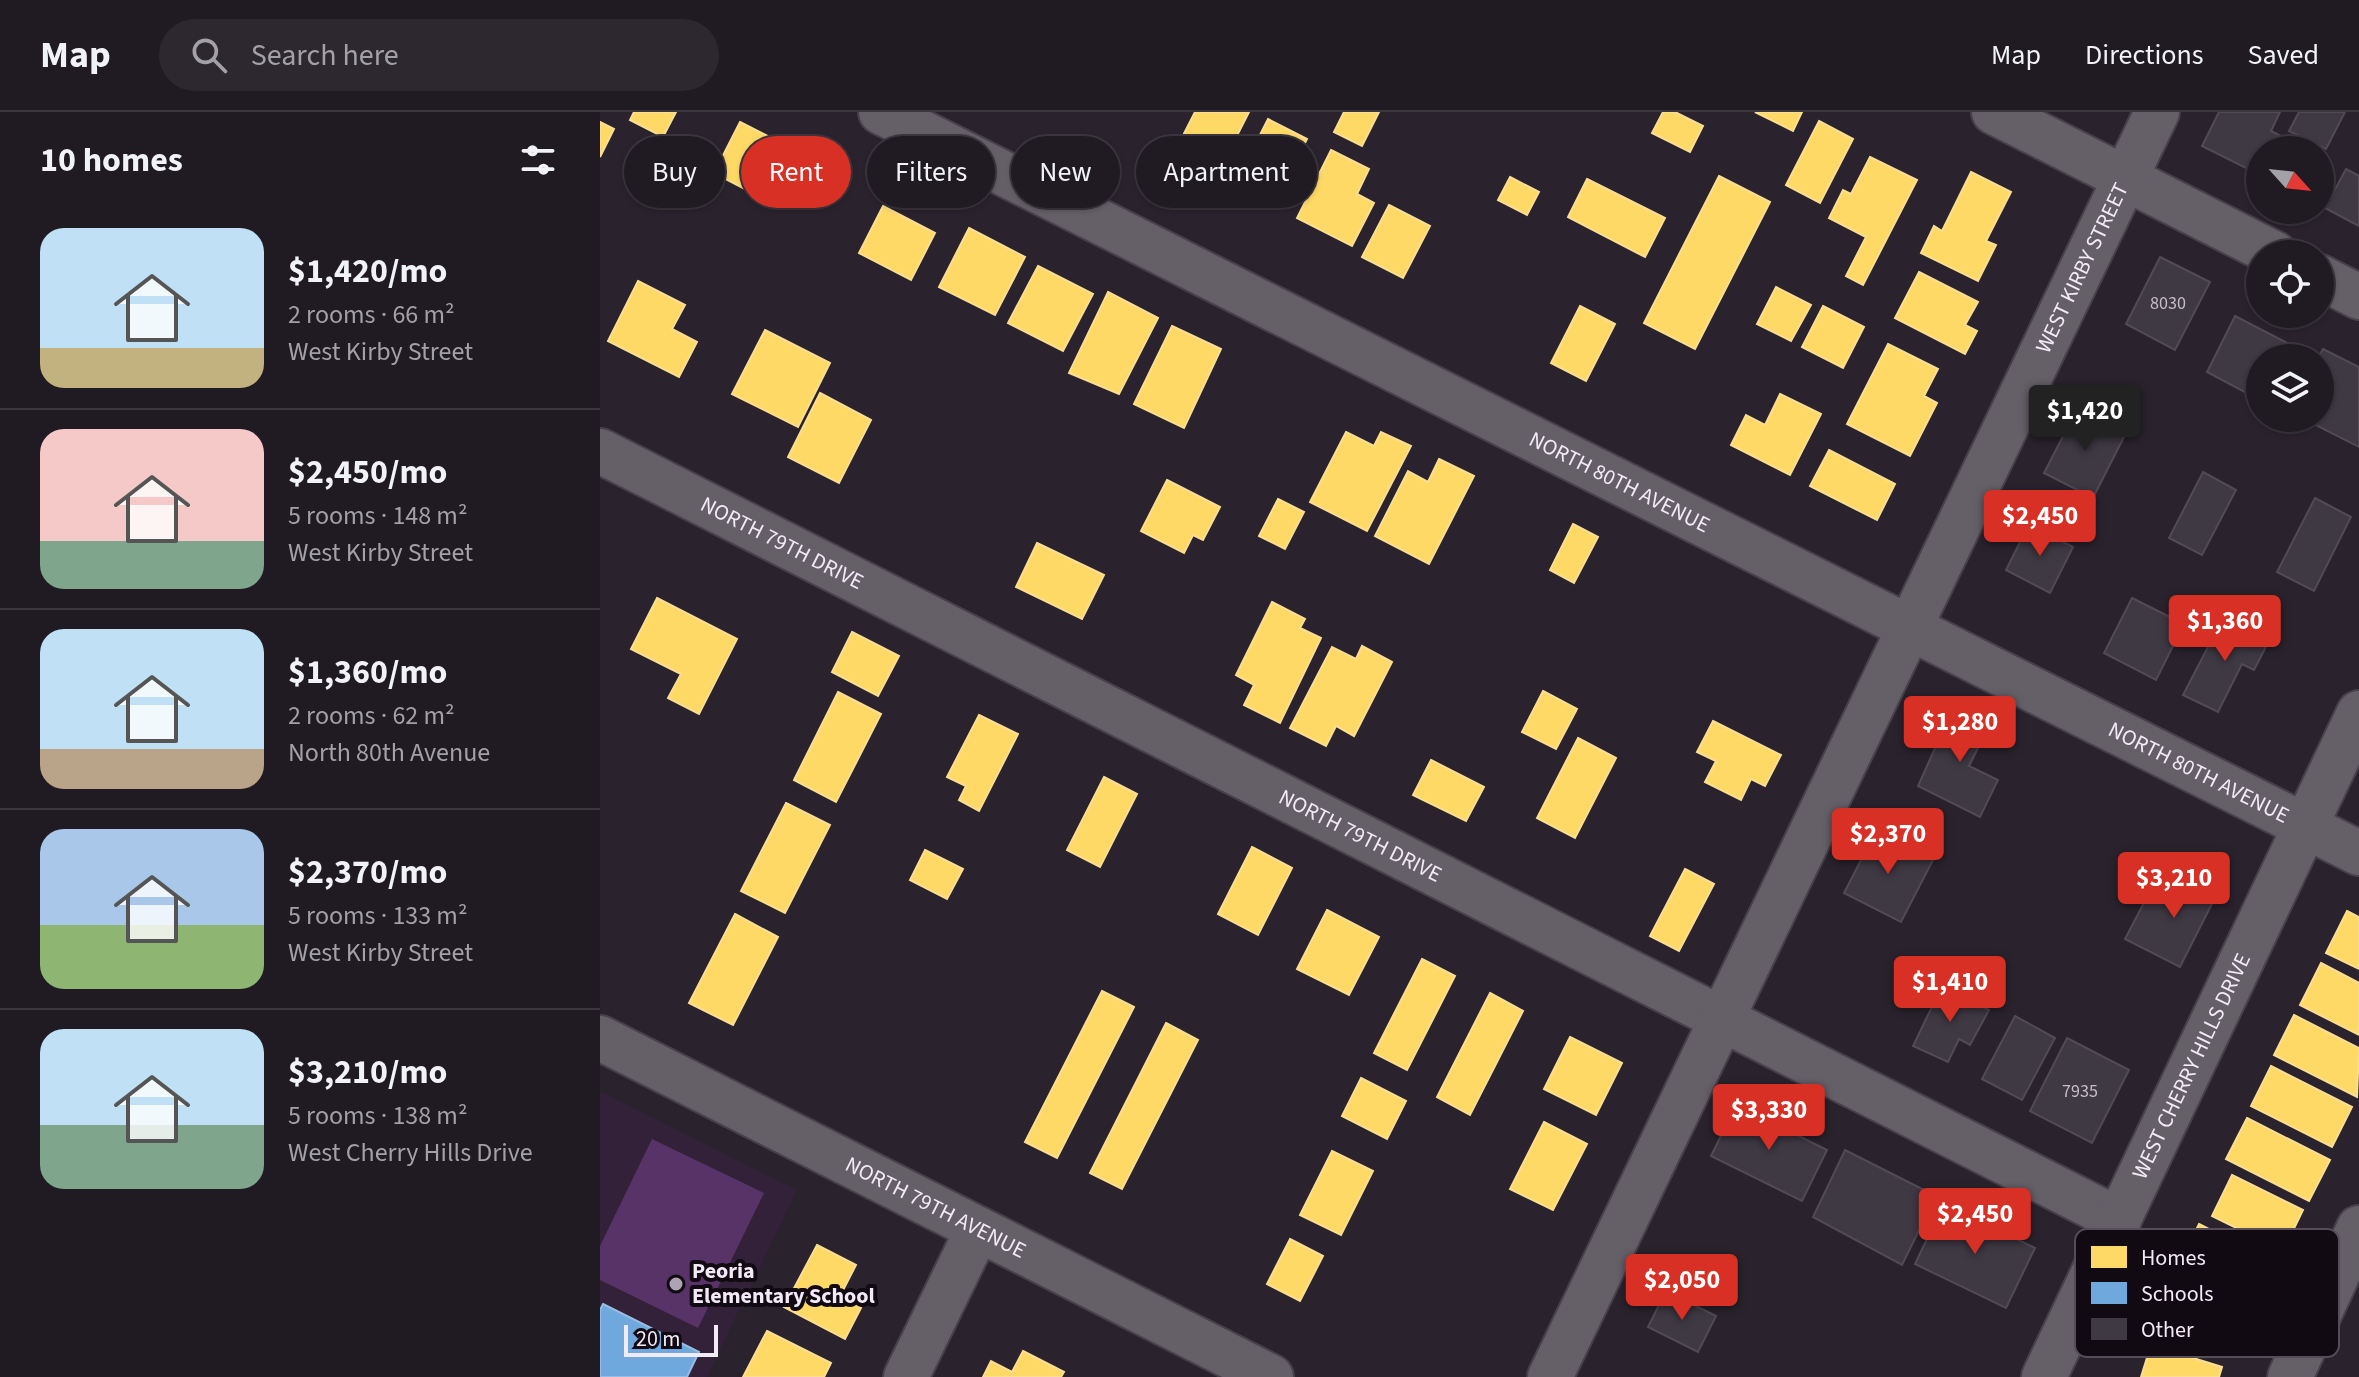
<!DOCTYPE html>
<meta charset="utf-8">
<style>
:root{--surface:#201a22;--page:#2d272f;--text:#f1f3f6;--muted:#a2a1a5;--line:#3d3840;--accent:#d93025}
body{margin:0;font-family:"Source Sans 3",sans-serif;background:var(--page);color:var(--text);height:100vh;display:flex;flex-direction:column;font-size:30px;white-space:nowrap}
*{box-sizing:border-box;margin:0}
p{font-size:26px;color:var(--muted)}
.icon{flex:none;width:44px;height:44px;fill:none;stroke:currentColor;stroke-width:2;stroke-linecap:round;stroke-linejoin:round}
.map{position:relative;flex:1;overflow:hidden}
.drawer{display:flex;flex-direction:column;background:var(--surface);width:600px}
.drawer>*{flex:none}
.banner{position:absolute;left:24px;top:24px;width:760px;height:72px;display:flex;gap:16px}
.needle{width:52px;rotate:117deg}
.tools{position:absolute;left:1646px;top:24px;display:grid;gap:16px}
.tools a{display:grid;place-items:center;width:88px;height:88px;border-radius:50%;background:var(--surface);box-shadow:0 2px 6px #0004,0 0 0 2px var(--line);font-size:40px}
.scale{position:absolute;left:24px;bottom:20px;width:94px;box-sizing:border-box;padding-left:8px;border:4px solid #f3eaf8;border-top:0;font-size:22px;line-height:28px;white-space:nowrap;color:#f3eaf8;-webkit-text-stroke:6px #110a13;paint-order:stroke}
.price{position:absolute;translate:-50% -68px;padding:0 18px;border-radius:8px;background:var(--accent);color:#fff;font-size:26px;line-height:52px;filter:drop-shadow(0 2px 4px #0008)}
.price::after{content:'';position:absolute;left:50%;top:48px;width:24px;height:18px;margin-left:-12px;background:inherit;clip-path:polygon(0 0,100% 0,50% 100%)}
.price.current{background:#222;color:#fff}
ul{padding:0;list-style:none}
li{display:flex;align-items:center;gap:24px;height:200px;padding:0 40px}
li+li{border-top:2px solid var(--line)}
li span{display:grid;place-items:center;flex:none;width:224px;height:160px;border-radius:24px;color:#555}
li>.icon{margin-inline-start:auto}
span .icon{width:96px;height:96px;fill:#fffc;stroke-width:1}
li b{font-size:34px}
h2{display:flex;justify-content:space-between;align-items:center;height:96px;padding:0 40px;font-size:34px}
.chip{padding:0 28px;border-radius:36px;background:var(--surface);box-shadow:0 2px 6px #0004,0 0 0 2px var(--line);font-size:28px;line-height:72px}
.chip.current{background:var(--accent);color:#fff}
header{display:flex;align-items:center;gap:48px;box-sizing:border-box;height:112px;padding:0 40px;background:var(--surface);border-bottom:2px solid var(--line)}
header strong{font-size:38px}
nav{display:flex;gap:44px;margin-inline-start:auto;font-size:28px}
.search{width:560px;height:72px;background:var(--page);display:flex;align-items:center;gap:20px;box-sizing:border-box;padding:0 28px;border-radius:44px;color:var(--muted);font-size:30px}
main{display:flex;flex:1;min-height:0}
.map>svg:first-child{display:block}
.built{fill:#322139}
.green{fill:#583367}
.homes{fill:#ffd966;stroke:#fbde92;stroke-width:2}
.schools{fill:#6fa8dc;stroke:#97bce4;stroke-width:2}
.building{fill:#3f3943;stroke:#524b56;stroke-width:2}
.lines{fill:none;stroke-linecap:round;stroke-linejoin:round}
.minor-casing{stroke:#47414a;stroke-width:48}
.minor{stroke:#655f68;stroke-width:44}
.poi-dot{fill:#ada4b1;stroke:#110a13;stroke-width:3}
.labels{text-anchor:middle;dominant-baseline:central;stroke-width:8;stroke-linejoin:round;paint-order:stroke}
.number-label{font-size:18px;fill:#c6becb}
.street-label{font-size:22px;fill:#f3eaf8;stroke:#110a13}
.poi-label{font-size:22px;font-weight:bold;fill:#f3eaf8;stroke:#110a13;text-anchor:start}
.key{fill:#110a13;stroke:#554d58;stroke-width:2}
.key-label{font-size:22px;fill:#f3eaf8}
</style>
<header>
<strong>Map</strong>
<div class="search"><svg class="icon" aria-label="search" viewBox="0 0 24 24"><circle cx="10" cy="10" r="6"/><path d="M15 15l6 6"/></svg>Search here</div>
<nav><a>Map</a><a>Directions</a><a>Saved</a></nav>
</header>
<main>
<section class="drawer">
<h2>10 homes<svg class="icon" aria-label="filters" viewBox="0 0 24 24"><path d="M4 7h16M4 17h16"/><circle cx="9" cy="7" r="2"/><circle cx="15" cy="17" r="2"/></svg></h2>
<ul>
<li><span style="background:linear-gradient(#bfe0f5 75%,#c2b280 0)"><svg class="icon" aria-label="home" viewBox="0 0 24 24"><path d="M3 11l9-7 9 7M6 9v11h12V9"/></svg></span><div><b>$1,420/mo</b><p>2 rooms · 66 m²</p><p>West Kirby Street</p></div></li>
<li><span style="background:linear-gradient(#f6c9c9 70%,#7fa58c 0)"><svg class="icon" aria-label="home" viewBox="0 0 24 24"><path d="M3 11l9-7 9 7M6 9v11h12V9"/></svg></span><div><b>$2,450/mo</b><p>5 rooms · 148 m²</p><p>West Kirby Street</p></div></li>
<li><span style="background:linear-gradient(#bfe0f5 75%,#b9a48a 0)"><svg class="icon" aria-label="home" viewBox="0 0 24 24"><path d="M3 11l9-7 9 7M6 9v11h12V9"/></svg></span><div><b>$1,360/mo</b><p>2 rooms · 62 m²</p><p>North 80th Avenue</p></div></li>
<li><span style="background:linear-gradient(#a9c7e8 60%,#8fb573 0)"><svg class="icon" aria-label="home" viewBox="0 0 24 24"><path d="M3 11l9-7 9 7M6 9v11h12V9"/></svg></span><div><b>$2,370/mo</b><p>5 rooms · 133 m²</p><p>West Kirby Street</p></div></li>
<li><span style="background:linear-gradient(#bfe0f5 60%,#7fa58c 0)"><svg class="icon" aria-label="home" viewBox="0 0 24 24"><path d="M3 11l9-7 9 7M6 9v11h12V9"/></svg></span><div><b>$3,210/mo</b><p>5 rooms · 138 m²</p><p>West Cherry Hills Drive</p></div></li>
</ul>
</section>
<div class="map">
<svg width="1759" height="1265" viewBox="0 0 1759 1265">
<rect width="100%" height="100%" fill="#2a232d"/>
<polygon class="built" points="0,979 197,1078 107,1265 0,1265"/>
<polygon class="green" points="52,1027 164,1081 98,1216 0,1168 0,1134"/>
<g class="homes">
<polygon points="34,0 76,0 63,25 30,8"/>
<polygon points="595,0 649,0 612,73 569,51"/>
<polygon points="744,0 779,0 762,34 734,20"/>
<polygon points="1063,0 1075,0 1103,14 1090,40 1052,21"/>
<polygon points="1155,0 1202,0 1193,19"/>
<polygon points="668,7 707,27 672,96 633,76"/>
<polygon points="1219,9 1253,27 1220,91 1186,73"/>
<polygon points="0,10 14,17 0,45"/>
<polygon points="140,10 192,36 166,88 114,61"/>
<polygon points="731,38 769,57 757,82 774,91 752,134 697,106"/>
<polygon points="1270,45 1317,68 1263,173 1246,164 1266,125 1229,106 1243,78 1251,82"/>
<polygon points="1371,60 1411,80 1386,129 1396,133 1378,169 1321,141 1334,114 1342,119"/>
<polygon points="1119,64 1170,90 1095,237 1044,211"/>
<polygon points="910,65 939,80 927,103 898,88"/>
<polygon points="987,67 1065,106 1045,145 968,105"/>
<polygon points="789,93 830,114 803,166 762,145"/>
<polygon points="283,94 335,121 311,168 259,141"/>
<polygon points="369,116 425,145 395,203 339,175"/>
<polygon points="438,154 493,182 463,239 408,211"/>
<polygon points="1319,160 1378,190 1365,213 1377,219 1365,242 1295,206"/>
<polygon points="38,169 85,193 72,217 97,230 79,265 8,229"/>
<polygon points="1176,175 1211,193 1191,229 1157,212"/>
<polygon points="508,180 558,206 519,282 469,261"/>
<polygon points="980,194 1015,212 986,269 951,251"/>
<polygon points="1223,194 1264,215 1243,256 1202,235"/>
<polygon points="572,214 621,237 584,316 534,292"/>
<polygon points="165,218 230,251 198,315 132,282"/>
<polygon points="1288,232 1338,257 1324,284 1337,291 1310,344 1247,312"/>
<polygon points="220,281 271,308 239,371 188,345"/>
<polygon points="1180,282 1221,302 1190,363 1131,333 1146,303 1165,313"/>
<polygon points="746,320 774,334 781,320 811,334 767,419 710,390"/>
<polygon points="1229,338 1295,372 1277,408 1210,374"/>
<polygon points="839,347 874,364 829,452 775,424 808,359 828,370"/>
<polygon points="567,368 620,395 603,428 593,423 584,441 541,419"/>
<polygon points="678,387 704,400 685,437 659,424"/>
<polygon points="973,412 998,425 974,471 950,458"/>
<polygon points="437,431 504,463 482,507 416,475"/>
<polygon points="57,486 137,527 99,602 68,586 81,562 31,537"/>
<polygon points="672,490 705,507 700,516 721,526 680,611 644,593 654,573 636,563"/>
<polygon points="252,520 299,544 278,584 232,560"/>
<polygon points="762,534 792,550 754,624 736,614 726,634 690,616 732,535 756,547"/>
<polygon points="943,579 977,597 956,637 922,620"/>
<polygon points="238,580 281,602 236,690 194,668"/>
<polygon points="379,603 418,622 379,699 359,688 366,674 347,665"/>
<polygon points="1113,609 1181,643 1165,674 1151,667 1141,688 1105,670 1116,649 1097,640"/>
<polygon points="978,626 1016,646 975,726 937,706"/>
<polygon points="831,648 884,675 866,709 813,683"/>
<polygon points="504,665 537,682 500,755 467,738"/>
<polygon points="186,691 230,713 185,801 141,779"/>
<polygon points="652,735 692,756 658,823 618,802"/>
<polygon points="325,738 363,757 347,787 310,768"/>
<polygon points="1085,757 1114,772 1079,839 1050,824"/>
<polygon points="727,798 779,825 749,883 697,857"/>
<polygon points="1747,799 1759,805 1759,857 1726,841"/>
<polygon points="135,802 178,825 133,913 89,891"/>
<polygon points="822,847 855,864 807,958 774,941"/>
<polygon points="1721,851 1759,871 1759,923 1700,893"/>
<polygon points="502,879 534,895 457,1046 425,1030"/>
<polygon points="890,881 923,899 870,1003 837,985"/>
<polygon points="1694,903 1759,936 1757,985 1674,943"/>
<polygon points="566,911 598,928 522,1077 490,1061"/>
<polygon points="970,925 1022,951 996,1003 944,977"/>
<polygon points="1671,954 1752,995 1732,1035 1651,994"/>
<polygon points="761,966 806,989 787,1027 742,1004"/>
<polygon points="1647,1006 1730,1048 1709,1089 1626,1047"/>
<polygon points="944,1010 987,1032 953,1098 910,1077"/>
<polygon points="732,1039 773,1059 741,1123 700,1103"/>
<polygon points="1632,1063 1703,1098 1683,1139 1612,1104"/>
<polygon points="1599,1112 1679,1153 1659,1192 1579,1152"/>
<polygon points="690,1127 723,1144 700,1189 667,1172"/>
<polygon points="217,1133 256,1153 240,1184 261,1196 245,1227 184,1195"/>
<polygon points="167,1219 231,1251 224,1265 143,1265"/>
<polygon points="1551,1233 1622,1255 1619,1265 1541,1265"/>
<polygon points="423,1239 464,1260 461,1265 383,1265 391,1249 412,1260"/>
</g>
<polygon class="schools" points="3,1192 99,1240 87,1265 0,1265 0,1198"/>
<g class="building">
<polygon points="1619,0 1680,0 1671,19 1689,28 1684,38 1660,38 1660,63 1602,34"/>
<polygon points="1699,0 1745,0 1726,37 1689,19"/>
<polygon points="1746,57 1759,64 1759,114 1725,96"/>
<polygon points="1560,145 1610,170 1575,238 1526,212"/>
<polygon points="1635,204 1691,233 1684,246 1660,246 1660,288 1607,260"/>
<polygon points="1723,237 1759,255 1759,335 1702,306 1720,306 1718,246"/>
<polygon points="1477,297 1526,321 1493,386 1444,361"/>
<polygon points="1603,360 1636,378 1602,443 1569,426"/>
<polygon points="1715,386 1751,405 1714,479 1677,460"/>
<polygon points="1429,412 1473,435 1450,481 1406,458"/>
<polygon points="1532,486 1584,512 1556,568 1504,541"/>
<polygon points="1624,504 1670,527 1654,558 1642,552 1618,600 1583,583"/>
<polygon points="1355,592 1391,610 1369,654 1398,668 1380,705 1318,674"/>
<polygon points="1276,719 1333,748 1301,810 1244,781"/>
<polygon points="1587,759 1620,776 1580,855 1525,827 1549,781 1570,792"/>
<polygon points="1342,874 1389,898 1370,933 1359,927 1348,950 1313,934"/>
<polygon points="1415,904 1455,926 1422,988 1382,967"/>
<polygon points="1467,926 1529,958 1492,1031 1430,999"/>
<polygon points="1138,989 1171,1005 1169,1009 1227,1038 1202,1089 1111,1044"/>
<polygon points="1245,1038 1336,1084 1302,1153 1213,1105"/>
<polygon points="1344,1091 1435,1136 1406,1196 1315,1152"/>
<polygon points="1066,1179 1116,1204 1098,1240 1048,1215"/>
</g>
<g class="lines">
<defs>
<g id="minor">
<path id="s1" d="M281 0 1759 741"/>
<polyline points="1394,0 1675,142"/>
<polyline points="1720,165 1759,185"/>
<path id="s2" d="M0 339 1519 1108"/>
<path id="s3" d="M0 926 671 1265"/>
<polyline points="306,1265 378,1117"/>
<path id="s4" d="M950 1265 1557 0"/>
<path id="s5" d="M1444 1265 1759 601"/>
<polyline points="1690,1265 1759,1116"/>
</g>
</defs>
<use href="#minor" class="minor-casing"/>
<use href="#minor" class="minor"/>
</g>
<circle class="poi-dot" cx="76" cy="1172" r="8"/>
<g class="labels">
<g class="number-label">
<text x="1568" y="191">8030</text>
<text x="1480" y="979">7935</text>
</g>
<g class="street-label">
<text stroke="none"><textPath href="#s4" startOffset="1230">WEST KIRBY STREET</textPath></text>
<text stroke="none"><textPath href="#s1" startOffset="826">NORTH 80TH AVENUE</textPath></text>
<text stroke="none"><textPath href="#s2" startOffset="204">NORTH 79TH DRIVE</textPath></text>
<text stroke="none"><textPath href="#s1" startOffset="1474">NORTH 80TH AVENUE</textPath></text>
<text stroke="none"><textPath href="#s2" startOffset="852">NORTH 79TH DRIVE</textPath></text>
<text stroke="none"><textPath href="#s5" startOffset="344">WEST CHERRY HILLS DRIVE</textPath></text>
<text stroke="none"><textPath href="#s3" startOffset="376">NORTH 79TH AVENUE</textPath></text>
</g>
<g class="poi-label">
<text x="92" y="1159">Peoria<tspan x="92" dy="25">Elementary School</tspan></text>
</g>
</g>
<rect x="1475" y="1117" width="264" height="128" rx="12" class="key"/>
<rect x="1491" y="1134" width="36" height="22" fill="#ffd966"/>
<rect x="1491" y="1170" width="36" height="22" fill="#6fa8dc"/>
<rect x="1491" y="1206" width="36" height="22" fill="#3f3943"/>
<g class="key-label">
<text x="1541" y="1153">Homes</text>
<text x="1541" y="1189">Schools</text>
<text x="1541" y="1225">Other</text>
</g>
</svg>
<div class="tools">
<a><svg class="needle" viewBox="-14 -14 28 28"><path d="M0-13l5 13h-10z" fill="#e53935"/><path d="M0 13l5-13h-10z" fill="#a2a1a5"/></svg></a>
<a><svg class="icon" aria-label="locate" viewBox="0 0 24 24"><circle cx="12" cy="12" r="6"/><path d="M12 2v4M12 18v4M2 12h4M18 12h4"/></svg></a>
<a><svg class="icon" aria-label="layers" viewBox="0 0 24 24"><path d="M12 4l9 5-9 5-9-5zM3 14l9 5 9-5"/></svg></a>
</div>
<div class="scale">20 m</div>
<b class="price current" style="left:1485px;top:341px">$1,420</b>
<b class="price" style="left:1440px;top:446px">$2,450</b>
<b class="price" style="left:1625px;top:551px">$1,360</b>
<b class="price" style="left:1360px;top:652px">$1,280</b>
<b class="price" style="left:1288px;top:764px">$2,370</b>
<b class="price" style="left:1574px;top:808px">$3,210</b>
<b class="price" style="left:1350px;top:912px">$1,410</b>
<b class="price" style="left:1169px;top:1040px">$3,330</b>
<b class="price" style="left:1375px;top:1144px">$2,450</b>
<b class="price" style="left:1082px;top:1210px">$2,050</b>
<div class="banner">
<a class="chip">Buy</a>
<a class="chip current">Rent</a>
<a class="chip">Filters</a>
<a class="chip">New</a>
<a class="chip">Apartment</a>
</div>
</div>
</main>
